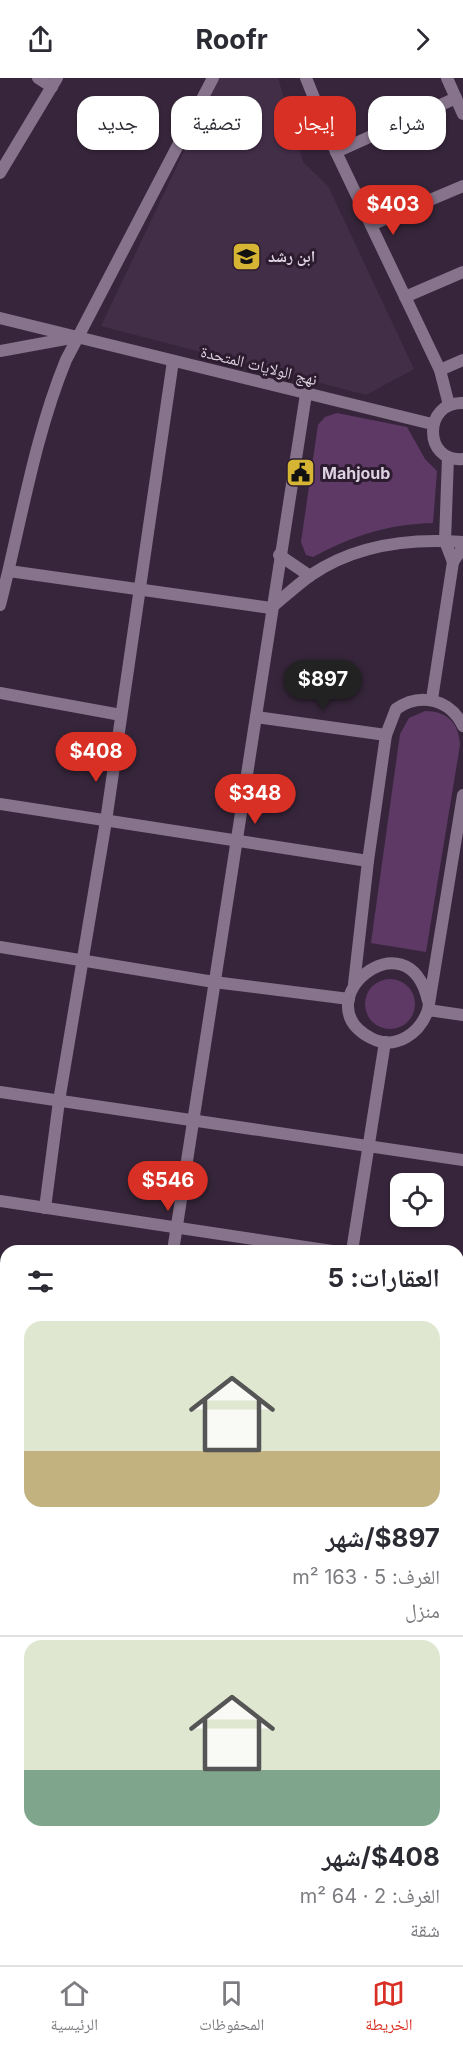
<!DOCTYPE html>
<html lang="ar">
<meta charset="utf-8">
<style>
:root{--surface:#fff;--page:#f7f7f7;--text:#2b2b33;--muted:#7c7c81;--line:#e1e1e2;--accent:#d93025}
body{margin:0;font-family:Inter,"Noto Naskh Arabic",sans-serif;background:var(--page);color:var(--text);direction:rtl;height:100vh;display:flex;flex-direction:column;font-size:22px;white-space:nowrap}
*{box-sizing:border-box;margin:0}
p{font-size:20px;color:var(--muted)}
.icon{flex:none;width:33px;height:33px;fill:none;stroke:currentColor;stroke-width:2;stroke-linecap:round;stroke-linejoin:round}
.map{position:relative;flex:1;overflow:hidden;direction:ltr}
.sheet{position:absolute;left:0px;top:1167px;width:464px;height:720px;display:flex;flex-direction:column;background:var(--surface);border-radius:18px 18px 0 0;box-shadow:0 2px 4px #0004;direction:rtl}
.sheet>*{flex:none}
.top-card{position:absolute;left:18px;top:18px;width:428px;height:54px;direction:rtl;display:flex;gap:12px}
.buttons{position:absolute;left:390px;top:1095px;display:grid;gap:12px}
.buttons a{display:grid;place-items:center;width:54px;height:54px;border-radius:12px;background:var(--surface);box-shadow:0 2px 4px #0004;font-size:30px}
.price{position:absolute;translate:-50% -51px;padding:0 14px;border-radius:21px;background:var(--accent);color:#fff;font-size:20px;line-height:39px;filter:drop-shadow(0 2px 3px #0008)}
.price::after{content:'';position:absolute;left:50%;top:36px;width:18px;height:14px;margin-left:-9px;background:inherit;clip-path:polygon(0 0,100% 0,50% 100%)}
.price.active{background:#222;color:#fff}
ul{padding:0;list-style:none}
li{display:grid;align-content:center;gap:12px;height:318px;padding:0 24px}
li+li{border-top:2px solid var(--line)}
li span{display:grid;place-items:center;height:186px;border-radius:18px;color:#555}
li>.icon{margin-inline-start:auto}
span .icon{width:108px;height:108px;fill:#fffc;stroke-width:1}
li b{font-size:26px}
h2{display:flex;justify-content:space-between;align-items:center;height:72px;padding:0 24px;font-size:26px}
.tag{padding:0 21px;border-radius:18px;background:var(--surface);box-shadow:0 2px 4px #0004;font-size:21px;line-height:54px}
.tag.active{background:var(--accent);color:#fff}
header{display:flex;justify-content:space-between;align-items:center;height:78px;padding:0 24px;background:var(--surface);font-size:27px;font-weight:700}
.menu{display:flex;justify-content:space-around;align-items:center;height:84px;border-top:2px solid var(--line);background:var(--surface);font-size:16px;color:var(--muted)}
.menu a{display:grid;justify-items:center;gap:3px}
.menu .active{color:var(--accent)}
.map>svg:first-child{display:block}
.built{fill:#432e48}
.green{fill:#5e3966}
.lines{fill:none;stroke-linecap:round;stroke-linejoin:round}
.minor{stroke:#87748c;stroke-width:12}
.tertiary{stroke:#87748c;stroke-width:12}
.labels{text-anchor:middle;dominant-baseline:central;stroke-width:6;stroke-linejoin:round;paint-order:stroke}
.poi-label{font-size:16px;font-weight:bold;fill:#ddd2e0;stroke:#2d1c30;text-anchor:start}
.street-label{font-size:16px;fill:#ddd2e0;stroke:#2d1c30}
</style>
<header><svg class="icon" aria-label="forward" viewBox="0 0 24 24"><path d="M9 5l7 7-7 7"/></svg>Roofr<svg class="icon" aria-label="share" viewBox="0 0 24 24"><path d="M12 15V3M7 8l5-5 5 5M5 13v7h14v-7"/></svg></header>
<div class="map">
<svg width="463" height="1887" viewBox="0 0 463 1887">
<rect width="100%" height="100%" fill="#37263b"/>
<g class="built">
<polygon points="219,0 278,0 303,84 328,108 414,291 366,317 101,248"/>
<polygon points="0,1804 6,1805 6,1881 458,1881 458,1876 463,1878 463,1887 0,1887"/>
</g>
<g class="green">
<path d="M337 335 407 349 425 381 437 393 433 445C388 446 352 458 313 479L306 477 301 464 318 347 325 339Z"/>
<path d="M425 633C447 633 459 645 460 667L426 874 371 865 400 656 409 640Z"/>
<circle cx="390" cy="926" r="25"/>
</g>
<g class="lines">
<g class="minor">
<polyline points="38,0 52,9"/>
<polyline points="306,0 336,74 440,292 449,327"/>
<polyline points="447,0 463,36"/>
<polyline points="336,74 456,20"/>
<polyline points="0,95 57,0"/>
<polyline points="371,147 463,108"/>
<polyline points="405,219 463,194"/>
<polyline points="0,240 432,346"/>
<polyline points="0,273 71,260"/>
<polyline points="440,292 463,282"/>
<path d="M463 325C423 323 423 385 463 381"/>
<polyline points="448,379 445,463 453,484"/>
<polyline points="279,477 310,498"/>
<path d="M9 493 271 530C284 519 297 507 311 497 355 467 411 460 463 464"/>
<polyline points="0,615 121,637"/>
<polyline points="432,621 453,484 463,469"/>
<polyline points="256,639 386,657"/>
<polyline points="0,726 368,783 354,906"/>
<path d="M368 783 386 657 396 631C420 614 450 621 463 648"/>
<polyline points="0,869 214,904 349,921"/>
<path d="M428 923C408 835 302 924 371 960 396 973 420 955 428 932L463 717"/>
<polyline points="428,932 463,937"/>
<polyline points="0,1014 463,1082"/>
<polyline points="0,1123 332,1173"/>
<polyline points="45,1130 59,1023 106,743 173,283"/>
<polyline points="173,1173 306,316"/>
<polyline points="352,1173 385,964"/>
<polyline points="458,1192 463,1193"/>
<polyline points="0,1235 6,1236"/>
<polyline points="458,1305 463,1306"/>
<polyline points="0,1345 6,1346"/>
<polyline points="458,1417 463,1418"/>
<polyline points="0,1454 6,1454"/>
<polyline points="0,1548 6,1549"/>
<polyline points="458,1612 463,1575"/>
<polyline points="458,1620 463,1621"/>
<polyline points="0,1643 6,1644"/>
<polyline points="458,1713 463,1714"/>
<polyline points="0,1728 6,1672"/>
</g>
<g class="tertiary">
<path d="M0 527C21 445 34 360 66 282L213 0"/>
<polyline points="0,1768 6,1769"/>
<polyline points="458,1838 463,1839"/>
</g>
</g>
<defs>
<symbol id="school-square" viewBox="-11 -11 22 22"><rect x="-9" y="-9" width="18" height="18" rx="4" fill="#d6b534" stroke="#2d1c30"/><path d="M0-5L7-2L0 1L-7-2ZM-4 1L0 2.5L4 1V4Q0 6-4 4Z" fill="#111"/></symbol>
<symbol id="civic-square" viewBox="-11 -11 22 22"><rect x="-9" y="-9" width="18" height="18" rx="4" fill="#d6b534" stroke="#2d1c30"/><path d="M-.6-6.5H3V-4.5H.6V-3L4-1V1h2V6H-6V1h2V-1L-.6-3ZM-1.2 2.5V6h2.4V2.5Z" fill="#111"/></symbol>
</defs>
<g fill-rule="evenodd">
<use href="#school-square" x="230" y="162" width="33" height="33"/>
<use href="#civic-square" x="284" y="378" width="33" height="33"/>
</g>
<g class="labels">
<g class="poi-label">
<text x="268" y="178">ابن رشد</text>
<text x="322" y="395">Mahjoub</text>
</g>
<g class="street-label">
<text transform="translate(259 287) rotate(14)">نهج الولايات المتحدة</text>
</g>
</g>
</svg>
<div class="buttons">
<a><svg class="icon" aria-label="locate" viewBox="0 0 24 24"><circle cx="12" cy="12" r="6"/><path d="M12 2v4M12 18v4M2 12h4M18 12h4"/></svg></a>
</div>
<b class="price" style="left:393px;top:158px">$403</b>
<b class="price active" style="left:323px;top:633px">$897</b>
<b class="price" style="left:96px;top:705px">$408</b>
<b class="price" style="left:255px;top:747px">$348</b>
<b class="price" style="left:168px;top:1134px">$546</b>
<div class="top-card">
<a class="tag">شراء</a>
<a class="tag active">إيجار</a>
<a class="tag">تصفية</a>
<a class="tag">جديد</a>
</div>
<section class="sheet">
<h2>العقارات: 5<svg class="icon" aria-label="filters" viewBox="0 0 24 24"><path d="M4 7h16M4 17h16"/><circle cx="9" cy="7" r="2"/><circle cx="15" cy="17" r="2"/></svg></h2>
<ul>
<li><span style="background:linear-gradient(#dfe7d0 70%,#c2b280 0)"><svg class="icon" aria-label="home" viewBox="0 0 24 24"><path d="M3 11l9-7 9 7M6 9v11h12V9"/></svg></span><div><b>$897/شهر</b><p>الغرف: 5 · 163 m²</p><p>منزل</p></div></li>
<li><span style="background:linear-gradient(#dfe7d0 70%,#7fa58c 0)"><svg class="icon" aria-label="home" viewBox="0 0 24 24"><path d="M3 11l9-7 9 7M6 9v11h12V9"/></svg></span><div><b>$408/شهر</b><p>الغرف: 2 · 64 m²</p><p>شقة</p></div></li>
</ul>
</section>
</div>
<nav class="menu">
<a class="active"><svg class="icon" aria-label="map" viewBox="0 0 24 24"><path d="M3 6l6-2 6 2 6-2v14l-6 2-6-2-6 2zM9 4v14M15 6v14"/></svg>الخريطة</a>
<a><svg class="icon" aria-label="saved" viewBox="0 0 24 24"><path d="M7 4h10v16l-5-4-5 4z"/></svg>المحفوظات</a>
<a><svg class="icon" aria-label="home" viewBox="0 0 24 24"><path d="M3 11l9-7 9 7M6 9v11h12V9"/></svg>الرئيسية</a>
</nav>
